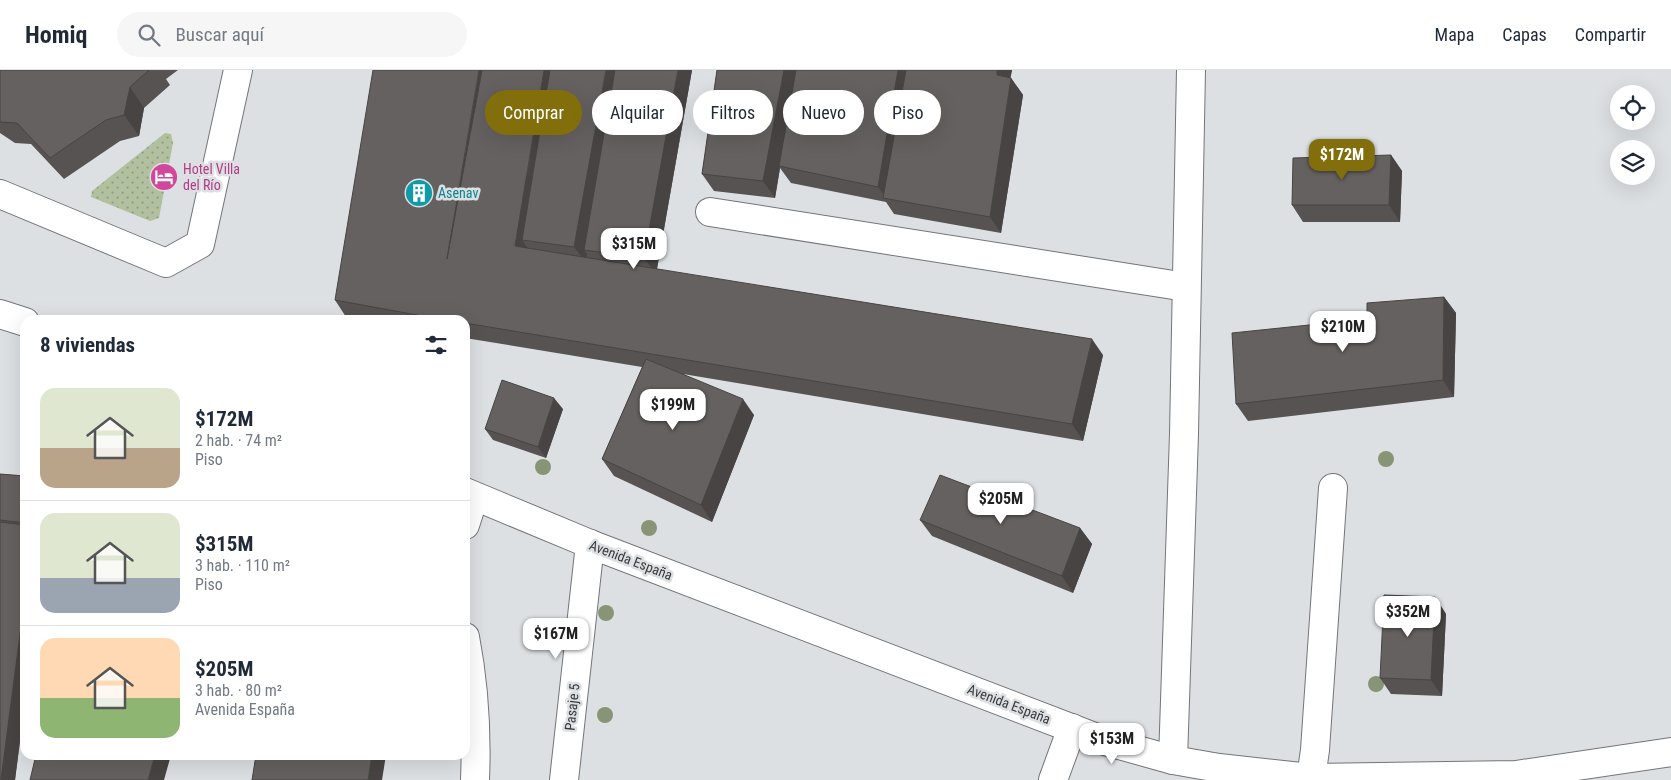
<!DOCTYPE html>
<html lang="es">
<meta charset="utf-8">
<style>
:root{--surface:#fff;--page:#f6f6f7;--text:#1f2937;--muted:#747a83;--line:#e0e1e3;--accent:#826f0c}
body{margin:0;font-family:"Roboto Condensed",sans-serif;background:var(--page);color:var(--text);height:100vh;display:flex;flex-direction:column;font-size:19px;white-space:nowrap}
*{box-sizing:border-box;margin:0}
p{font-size:16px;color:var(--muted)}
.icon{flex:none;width:28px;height:28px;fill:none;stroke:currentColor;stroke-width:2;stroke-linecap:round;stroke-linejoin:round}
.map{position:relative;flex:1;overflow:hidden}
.drawer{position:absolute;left:20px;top:245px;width:450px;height:445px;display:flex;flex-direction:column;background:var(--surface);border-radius:15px;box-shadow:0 5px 20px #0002}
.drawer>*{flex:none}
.hud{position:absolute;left:485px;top:20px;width:475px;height:45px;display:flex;gap:10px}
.tools{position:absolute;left:1610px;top:15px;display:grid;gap:10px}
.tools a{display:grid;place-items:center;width:45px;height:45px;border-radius:50%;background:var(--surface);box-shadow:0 5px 20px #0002;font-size:25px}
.price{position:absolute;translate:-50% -42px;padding:0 11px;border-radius:10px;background:#fff;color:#222;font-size:16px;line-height:32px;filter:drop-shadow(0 1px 2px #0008)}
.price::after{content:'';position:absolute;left:50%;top:30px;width:15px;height:11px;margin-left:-8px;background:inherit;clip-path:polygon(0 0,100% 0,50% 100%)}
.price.current{background:var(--accent);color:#fff}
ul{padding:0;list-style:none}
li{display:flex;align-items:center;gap:15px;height:125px;padding:0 20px}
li+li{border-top:1px solid var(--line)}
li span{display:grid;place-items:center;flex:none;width:140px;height:100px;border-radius:15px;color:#555}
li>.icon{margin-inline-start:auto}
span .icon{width:60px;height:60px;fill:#fffc;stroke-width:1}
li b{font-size:21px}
h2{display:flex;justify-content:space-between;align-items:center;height:60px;padding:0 20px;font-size:21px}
.pill{padding:0 18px;border-radius:22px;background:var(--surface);box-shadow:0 5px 20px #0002;font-size:18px;line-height:45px}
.pill.current{background:var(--accent);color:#fff}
header{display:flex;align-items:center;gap:30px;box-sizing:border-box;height:70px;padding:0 25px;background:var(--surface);border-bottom:1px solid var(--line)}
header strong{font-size:24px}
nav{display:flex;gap:28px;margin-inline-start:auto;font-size:18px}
.search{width:350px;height:45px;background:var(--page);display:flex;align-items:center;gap:12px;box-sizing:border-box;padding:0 18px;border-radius:28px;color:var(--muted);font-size:19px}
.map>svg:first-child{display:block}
.grass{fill:url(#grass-dots)}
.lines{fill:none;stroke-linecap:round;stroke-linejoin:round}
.minor-casing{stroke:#737579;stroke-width:30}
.major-casing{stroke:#737579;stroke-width:30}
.minor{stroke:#fff;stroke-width:28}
.major{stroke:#fff;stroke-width:28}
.tree{fill:#879576}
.wall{fill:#575353}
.shaded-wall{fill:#474443}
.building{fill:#656160;stroke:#474443}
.labels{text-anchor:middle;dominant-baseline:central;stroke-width:5;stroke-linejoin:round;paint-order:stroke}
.hotel-label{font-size:14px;fill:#b23c85;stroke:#dde0e3;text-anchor:start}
.culture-label{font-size:14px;fill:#0d838f;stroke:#dde0e3;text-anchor:start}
.street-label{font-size:14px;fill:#373839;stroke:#dde0e3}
</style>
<header>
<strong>Homiq</strong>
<div class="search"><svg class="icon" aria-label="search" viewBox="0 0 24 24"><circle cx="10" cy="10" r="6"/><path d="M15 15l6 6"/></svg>Buscar aquí</div>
<nav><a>Mapa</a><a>Capas</a><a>Compartir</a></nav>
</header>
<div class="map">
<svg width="1671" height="710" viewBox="0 0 1671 710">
<defs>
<pattern id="grass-dots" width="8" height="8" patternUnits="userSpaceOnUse" patternTransform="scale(1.25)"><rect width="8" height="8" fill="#b1c09e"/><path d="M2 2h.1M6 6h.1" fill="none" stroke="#919d82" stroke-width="1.8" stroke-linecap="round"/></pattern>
</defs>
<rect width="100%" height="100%" fill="#dde0e3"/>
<polygon class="grass" points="165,63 171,64 173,73 159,148 150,151 91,127 92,121"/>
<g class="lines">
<defs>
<g id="minor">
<polyline points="0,124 166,193 200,174 238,0"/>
<polyline points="710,142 1186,217"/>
<polyline points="465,455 474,427"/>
<path d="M465 567C474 614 477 662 475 710"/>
<polyline points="1173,690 1184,364 1191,0"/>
<polyline points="1311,708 1315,680 1333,418"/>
<polyline points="564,710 590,474"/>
<polyline points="1053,710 1072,658"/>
</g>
<g id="major">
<polyline points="0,244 25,252"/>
<polyline points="465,422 590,474 1105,671 1173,690 1219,698 1311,708 1516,705 1671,682"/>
</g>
</defs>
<use href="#minor" class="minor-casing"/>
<use href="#major" class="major-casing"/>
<use href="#minor" class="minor"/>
<use href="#major" class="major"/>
</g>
<g class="tree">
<circle cx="1386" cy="389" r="8"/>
<circle cx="543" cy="397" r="8"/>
<circle cx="649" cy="458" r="8"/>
<circle cx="606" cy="543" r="8"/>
<circle cx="1376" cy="614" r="8"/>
<circle cx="605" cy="645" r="8"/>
</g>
<g class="wall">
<polygon points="0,0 178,0 166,9 170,15 144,38 139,66 120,71 64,109 31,74 15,73 0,63"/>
<polygon points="692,0 657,199 1103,285 1083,371 683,304 754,345 712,452 614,406 602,389 642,297 465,268 465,250 365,250 346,247 335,230"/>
<polygon points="717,0 1012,0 1010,8 1011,8 1023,25 1001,163 894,144 886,132 791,113 780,98 775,128 714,121 702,104"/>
<polygon points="1391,85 1402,101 1400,152 1303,152 1292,135"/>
<polygon points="1444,227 1456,243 1454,327 1248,351 1236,334 1367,249"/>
<polygon points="563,339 546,388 493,370 485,359"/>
<polygon points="0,404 25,406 25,632 15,710 0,710"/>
<polygon points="920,450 1080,458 1092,474 1073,523 932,466"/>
<polygon points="1435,527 1446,544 1442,626 1391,624 1380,608"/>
</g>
<g class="shaded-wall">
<polygon points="479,0 493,0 447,189"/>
<polygon points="544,0 558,0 522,170 529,180 515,176"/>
<polygon points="606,0 620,0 584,180 587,184 586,193 574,177"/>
<polygon points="678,0 692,0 656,204 644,188"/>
<polygon points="784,0 798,0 779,96 780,98 775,128 763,111"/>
<polygon points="898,0 912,0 886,128 878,117"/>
<polygon points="997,0 1012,0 1008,21 997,5"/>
<polygon points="1011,8 1023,25 1001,163 990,147"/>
<polygon points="130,17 144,38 139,66 124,45"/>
<polygon points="1391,85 1402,101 1400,152 1389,135"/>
<polygon points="1444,227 1456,243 1454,327 1443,310"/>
<polygon points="1092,269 1103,285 1083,371 1072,354"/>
<polygon points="554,328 563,339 546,388 538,377"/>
<polygon points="743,329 754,345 712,452 701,435"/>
<polygon points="1080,458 1092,474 1073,523 1062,506"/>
<polygon points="25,526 25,632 15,710 1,710"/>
<polygon points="1435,527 1446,544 1442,626 1431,610"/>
<polygon points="155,685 171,685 164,710 148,710"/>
<polygon points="372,685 386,685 382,710 368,710"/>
</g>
<g class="building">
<polygon points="0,0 149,0 130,17 124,45 106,50 50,88 17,53 0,52"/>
<polygon points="373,0 479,0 447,189 482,0 544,0 515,176 1092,269 1072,354 465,253 465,250 444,250 335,230"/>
<polygon points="550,0 606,0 574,177 522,170"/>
<polygon points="615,0 678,0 644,188 584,180"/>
<polygon points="717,0 784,0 763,111 702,104"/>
<polygon points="796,0 898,0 878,117 779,96"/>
<polygon points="906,0 997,0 997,5 1011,8 990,147 883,128"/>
<polygon points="1391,85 1389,135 1292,135 1293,88"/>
<polygon points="1444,227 1443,310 1236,334 1232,263 1367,249 1367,233"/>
<polygon points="646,289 743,329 701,435 602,389"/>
<polygon points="502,310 554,328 538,377 485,359"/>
<polygon points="0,404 25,406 25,453 0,450"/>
<polygon points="940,405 1080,458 1062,506 920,450"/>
<polygon points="0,452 25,455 25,526 1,710 0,710"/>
<polygon points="1384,525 1435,527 1431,610 1380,608"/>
<polygon points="36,685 155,685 148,710 30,710"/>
<polygon points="256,685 372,685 368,710 252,710"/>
</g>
<defs>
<symbol id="hotel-disc" viewBox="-11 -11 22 22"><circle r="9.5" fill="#d1479c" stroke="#dde0e3"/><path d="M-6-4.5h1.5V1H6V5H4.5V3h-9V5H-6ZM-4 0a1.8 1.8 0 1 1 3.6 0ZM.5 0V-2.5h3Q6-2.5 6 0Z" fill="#fff"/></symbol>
<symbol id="building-disc" viewBox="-11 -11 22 22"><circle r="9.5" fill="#0f9aa8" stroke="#dde0e3"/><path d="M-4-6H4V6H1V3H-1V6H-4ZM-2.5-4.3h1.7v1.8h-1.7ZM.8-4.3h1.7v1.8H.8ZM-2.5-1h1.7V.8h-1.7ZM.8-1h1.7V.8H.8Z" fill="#fff"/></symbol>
</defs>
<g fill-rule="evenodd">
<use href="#hotel-disc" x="148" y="91" width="32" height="32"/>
<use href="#building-disc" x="403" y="107" width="32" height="32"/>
</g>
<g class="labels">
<g class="hotel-label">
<text x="183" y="99">Hotel Villa<tspan x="183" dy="16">del Río</tspan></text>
</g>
<g class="culture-label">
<text x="438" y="123">Asenav</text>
</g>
<g class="street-label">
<text transform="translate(631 490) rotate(21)">Avenida España</text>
<text transform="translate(1009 634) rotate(21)">Avenida España</text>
<text transform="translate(572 637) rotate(-84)">Pasaje 5</text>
</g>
</g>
</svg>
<div class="tools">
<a><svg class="icon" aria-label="locate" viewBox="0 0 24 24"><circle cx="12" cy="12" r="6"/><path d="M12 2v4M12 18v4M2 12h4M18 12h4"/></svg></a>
<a><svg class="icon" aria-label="layers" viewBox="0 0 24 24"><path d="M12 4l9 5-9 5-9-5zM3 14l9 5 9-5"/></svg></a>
</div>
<b class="price current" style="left:1342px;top:111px">$172M</b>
<b class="price" style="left:634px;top:200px">$315M</b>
<b class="price" style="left:1343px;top:283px">$210M</b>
<b class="price" style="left:673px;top:361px">$199M</b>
<b class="price" style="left:1001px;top:455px">$205M</b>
<b class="price" style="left:1408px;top:568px">$352M</b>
<b class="price" style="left:556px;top:590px">$167M</b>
<b class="price" style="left:1112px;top:695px">$153M</b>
<div class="hud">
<a class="pill current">Comprar</a>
<a class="pill">Alquilar</a>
<a class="pill">Filtros</a>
<a class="pill">Nuevo</a>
<a class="pill">Piso</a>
</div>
<section class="drawer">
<h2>8 viviendas<svg class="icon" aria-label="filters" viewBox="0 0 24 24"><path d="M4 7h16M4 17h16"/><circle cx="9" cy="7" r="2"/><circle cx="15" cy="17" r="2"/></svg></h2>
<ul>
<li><span style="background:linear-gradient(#dfe7d0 60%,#b9a48a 0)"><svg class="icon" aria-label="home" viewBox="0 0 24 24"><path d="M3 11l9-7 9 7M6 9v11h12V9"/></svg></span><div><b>$172M</b><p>2 hab. · 74 m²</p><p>Piso</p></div></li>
<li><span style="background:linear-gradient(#dfe7d0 65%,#9aa5b1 0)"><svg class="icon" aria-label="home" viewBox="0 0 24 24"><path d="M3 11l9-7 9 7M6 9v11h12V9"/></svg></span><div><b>$315M</b><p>3 hab. · 110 m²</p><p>Piso</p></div></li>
<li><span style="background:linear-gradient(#ffd9b3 60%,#8fb573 0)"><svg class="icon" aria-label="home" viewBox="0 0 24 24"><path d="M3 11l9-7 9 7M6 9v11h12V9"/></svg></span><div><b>$205M</b><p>3 hab. · 80 m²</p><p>Avenida España</p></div></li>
</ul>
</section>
</div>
